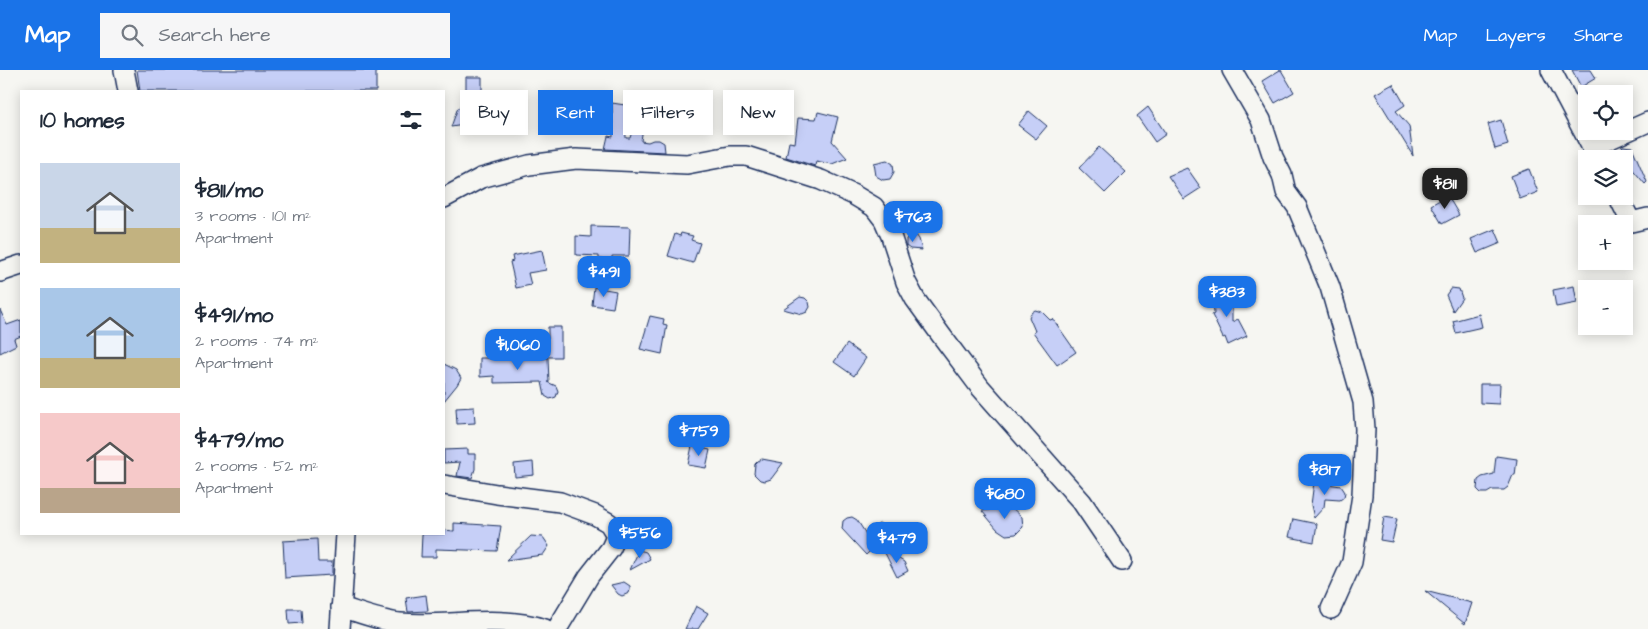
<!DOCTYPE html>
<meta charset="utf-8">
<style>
:root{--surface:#fff;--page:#f6f6f7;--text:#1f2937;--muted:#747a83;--accent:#1a73e8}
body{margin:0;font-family:"Architects Daughter",sans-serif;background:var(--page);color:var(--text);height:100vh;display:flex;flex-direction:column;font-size:19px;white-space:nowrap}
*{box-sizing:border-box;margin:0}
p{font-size:16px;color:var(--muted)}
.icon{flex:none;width:28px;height:28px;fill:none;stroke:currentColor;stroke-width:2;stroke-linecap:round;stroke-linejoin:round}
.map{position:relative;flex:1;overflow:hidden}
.side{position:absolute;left:20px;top:20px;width:425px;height:445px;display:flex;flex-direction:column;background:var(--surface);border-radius:0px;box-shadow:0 2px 12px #0003}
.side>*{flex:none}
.banner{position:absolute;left:460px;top:20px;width:475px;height:45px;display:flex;gap:10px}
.buttons{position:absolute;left:1578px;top:15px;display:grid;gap:10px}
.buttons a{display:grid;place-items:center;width:55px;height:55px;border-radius:0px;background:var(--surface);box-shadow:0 2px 12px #0003;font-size:25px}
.price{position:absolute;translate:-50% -42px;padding:0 11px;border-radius:10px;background:var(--accent);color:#fff;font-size:16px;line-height:32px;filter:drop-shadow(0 1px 2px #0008)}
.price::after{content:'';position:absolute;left:50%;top:30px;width:15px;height:11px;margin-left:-8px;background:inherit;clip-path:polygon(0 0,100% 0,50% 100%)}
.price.on{background:#222;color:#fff}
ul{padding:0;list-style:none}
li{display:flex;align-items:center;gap:15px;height:125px;padding:0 20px}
li span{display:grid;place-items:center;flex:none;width:140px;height:100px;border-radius:0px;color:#555}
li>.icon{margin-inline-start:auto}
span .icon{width:60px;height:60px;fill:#fffc;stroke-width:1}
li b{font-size:21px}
h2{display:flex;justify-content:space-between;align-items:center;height:60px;padding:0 20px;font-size:21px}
.tag{padding:0 18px;border-radius:0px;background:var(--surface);box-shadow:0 2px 12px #0003;font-size:18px;line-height:45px}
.tag.on{background:var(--accent);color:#fff}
header{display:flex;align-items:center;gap:30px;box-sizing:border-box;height:70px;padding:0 25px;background:var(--accent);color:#fff}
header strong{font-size:24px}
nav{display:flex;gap:28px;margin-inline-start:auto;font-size:18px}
.search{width:350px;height:45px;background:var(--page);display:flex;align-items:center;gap:12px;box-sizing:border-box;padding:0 18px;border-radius:0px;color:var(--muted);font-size:19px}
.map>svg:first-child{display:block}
.building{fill:#c6cff7;stroke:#1b2f5e}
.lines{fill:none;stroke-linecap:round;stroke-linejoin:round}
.minor-casing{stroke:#1b2f5e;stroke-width:22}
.minor{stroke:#f6f6f2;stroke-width:19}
</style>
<header>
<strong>Map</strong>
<div class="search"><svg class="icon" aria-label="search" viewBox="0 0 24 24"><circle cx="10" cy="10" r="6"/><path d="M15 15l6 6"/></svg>Search here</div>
<nav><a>Map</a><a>Layers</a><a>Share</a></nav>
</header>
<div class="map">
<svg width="1648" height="559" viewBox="0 0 1648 559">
<rect width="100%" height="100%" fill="#f6f6f2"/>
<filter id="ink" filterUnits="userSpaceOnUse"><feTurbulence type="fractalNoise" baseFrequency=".02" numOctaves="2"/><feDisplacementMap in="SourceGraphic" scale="10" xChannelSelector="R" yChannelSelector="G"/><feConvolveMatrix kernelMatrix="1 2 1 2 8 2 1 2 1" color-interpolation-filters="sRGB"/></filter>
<g filter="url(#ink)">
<g class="building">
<polygon points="137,0 376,0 376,21 140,21"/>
<polygon points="1280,0 1281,0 1294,22 1275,33 1262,11"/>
<polygon points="1572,0 1591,0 1596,8 1581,17"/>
<polygon points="466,7 482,7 482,41 477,41 476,48 471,54 451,57 457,40 471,21 466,21"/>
<polygon points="1393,14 1405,35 1396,41 1409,56 1413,86 1375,24"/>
<polygon points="612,33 625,35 626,68 630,68 636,48 644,50 641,71 648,72 653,70 659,70 664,73 665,82 605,79 608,66 613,67"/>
<polygon points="1148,37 1166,64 1155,72 1137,46"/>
<polygon points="1029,41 1047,56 1036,69 1018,55"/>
<polygon points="818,42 838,47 832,71 847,88 832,94 816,91 815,96 786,87 789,72 795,73 798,48 816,49"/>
<polygon points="1501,50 1508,75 1495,79 1488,54"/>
<polygon points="1623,76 1632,77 1647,112 1645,114 1624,89 1620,89 1617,82"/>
<polygon points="1099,77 1126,102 1105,123 1079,98"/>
<polygon points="887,90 893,94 894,102 890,109 883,110 876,106 874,93"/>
<polygon points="1187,98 1201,118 1184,129 1168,106"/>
<polygon points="1529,99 1538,122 1520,129 1511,106"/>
<polygon points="1445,127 1447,130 1449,128 1459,145 1442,154 1431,135"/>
<polygon points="591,156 630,157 629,186 612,186 612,190 599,189 599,186 576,185 576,166 591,167"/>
<polygon points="1495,159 1501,173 1477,183 1471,169"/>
<polygon points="681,163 693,166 691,170 700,173 693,193 668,186 675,164 680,166"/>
<polygon points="911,165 916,165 919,169 922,180 910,179 906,176 906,169"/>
<polygon points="542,180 546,200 528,203 531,215 516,218 510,192 513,191 512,186"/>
<polygon points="1574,216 1577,233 1556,237 1553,220"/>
<polygon points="594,217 616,221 613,238 592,235"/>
<polygon points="1451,218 1459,219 1462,228 1453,241 1446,225"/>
<polygon points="1222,219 1232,224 1232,252 1238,249 1247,266 1228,275 1225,267 1223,268 1212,245 1214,244 1213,225"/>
<polygon points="800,227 805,228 809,232 810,237 807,242 802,244 783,239"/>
<polygon points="0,240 7,255 21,250 21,266 14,269 16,275 0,283"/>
<polygon points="1035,240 1042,242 1050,250 1053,249 1076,282 1057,295 1033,262 1035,261 1029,247 1031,243"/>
<polygon points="1479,244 1482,257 1456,263 1453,251"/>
<polygon points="650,246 664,249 663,254 667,255 662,284 640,279"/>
<polygon points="548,257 561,257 561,287 545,287 545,268 548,268"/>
<polygon points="847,274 866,288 854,306 834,292"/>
<polygon points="494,279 511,279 511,289 548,288 549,312 547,312 556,316 558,321 556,327 550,329 545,326 542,312 494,313 494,306 480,307 480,288 494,288"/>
<polygon points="444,294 456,300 461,308 457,315 444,331"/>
<polygon points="1480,314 1500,314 1499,334 1480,333"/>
<polygon points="474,337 475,353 457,354 456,338"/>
<polygon points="692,376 710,380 706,398 688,395"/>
<polygon points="468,379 468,384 475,384 475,399 472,408 457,406 460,392 444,393 444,380"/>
<polygon points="1496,386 1517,389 1515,405 1513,405 1508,417 1504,420 1492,420 1487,423 1481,423 1477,419 1478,410 1482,407 1494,404"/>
<polygon points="762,389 783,393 771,409 765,411 760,410 754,404 755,394 758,391"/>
<polygon points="533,392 534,405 515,407 514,394"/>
<polygon points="1314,412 1341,416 1345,422 1344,427 1340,430 1325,429 1324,437 1314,448 1311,435"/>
<polygon points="1010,436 1022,447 1023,457 1016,464 1006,465 997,459 982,441"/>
<polygon points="852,447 857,450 866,464 880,453 884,468 866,485 842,459 843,451 847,448"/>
<polygon points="1384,447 1397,449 1392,472 1380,470"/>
<polygon points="1293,449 1317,454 1314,472 1289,467"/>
<polygon points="454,453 501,456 497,481 436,479 436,487 421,487 422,464 444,464 444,460 454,461"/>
<polygon points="531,466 543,467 549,476 543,485 506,490"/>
<polygon points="317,469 318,492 332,492 332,505 285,508 283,471"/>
<polygon points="883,479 904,492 908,501 897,507"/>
<polygon points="639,480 646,482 650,489 630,500"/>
<polygon points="624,512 630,516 630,520 629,523 622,526 618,524 611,515"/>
<polygon points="1425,521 1472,533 1465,554"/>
<polygon points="426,525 428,541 408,542 406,528"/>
<polygon points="696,536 708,543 698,559 685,559"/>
<polygon points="288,539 301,539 302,553 289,554"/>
</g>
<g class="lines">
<defs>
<g id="minor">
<polyline points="124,0 128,21"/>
<polyline points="1232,0 1261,50 1273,87 1282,105 1286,122 1297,137 1330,217 1363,332 1365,359 1362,425 1352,492 1331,539"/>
<polyline points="1551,0 1598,89"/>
<polyline points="1592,77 1648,52"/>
<polyline points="1618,126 1631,152 1648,148"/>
<polyline points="444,128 481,108 529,95 576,89 687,94 730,86 746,86 765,92 821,110 854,125 874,137 884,150 891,166 906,212 915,229 941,265 980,317 1082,432 1122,491"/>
<polyline points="0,202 21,195"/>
<polyline points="444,415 497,424 560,432 595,445 609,453 615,463 615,469 611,478 589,506 557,559"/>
<path d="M341 537C360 543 380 551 400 553 448 557 498 544 545 559"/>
<polyline points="340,559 346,464"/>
</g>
</defs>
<use href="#minor" class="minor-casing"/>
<use href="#minor" class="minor"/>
</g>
</g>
</svg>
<div class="buttons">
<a><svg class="icon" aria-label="locate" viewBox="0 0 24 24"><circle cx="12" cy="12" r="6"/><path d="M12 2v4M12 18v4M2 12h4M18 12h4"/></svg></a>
<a><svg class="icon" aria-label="layers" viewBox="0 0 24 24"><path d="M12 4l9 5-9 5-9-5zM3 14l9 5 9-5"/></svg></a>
<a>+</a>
<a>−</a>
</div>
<b class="price on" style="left:1445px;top:140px">$811</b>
<b class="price" style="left:913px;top:173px">$763</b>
<b class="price" style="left:604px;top:228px">$491</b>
<b class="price" style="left:1227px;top:248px">$383</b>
<b class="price" style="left:518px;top:301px">$1,060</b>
<b class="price" style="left:699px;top:387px">$759</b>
<b class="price" style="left:1325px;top:426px">$817</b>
<b class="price" style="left:1005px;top:450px">$680</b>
<b class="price" style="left:640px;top:489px">$556</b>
<b class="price" style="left:897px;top:494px">$479</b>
<div class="banner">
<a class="tag">Buy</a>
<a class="tag on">Rent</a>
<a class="tag">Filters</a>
<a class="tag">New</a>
</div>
<section class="side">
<h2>10 homes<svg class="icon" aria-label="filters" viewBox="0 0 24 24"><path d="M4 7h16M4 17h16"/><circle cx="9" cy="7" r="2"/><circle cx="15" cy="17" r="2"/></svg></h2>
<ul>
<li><span style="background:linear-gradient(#c9d6e8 65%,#c2b280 0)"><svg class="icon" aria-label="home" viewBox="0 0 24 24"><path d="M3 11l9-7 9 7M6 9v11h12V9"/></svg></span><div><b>$811/mo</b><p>3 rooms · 101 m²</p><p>Apartment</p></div></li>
<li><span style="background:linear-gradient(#a9c7e8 70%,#c2b280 0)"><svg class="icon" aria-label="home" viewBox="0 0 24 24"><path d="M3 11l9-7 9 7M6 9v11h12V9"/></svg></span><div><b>$491/mo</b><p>2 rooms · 74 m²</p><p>Apartment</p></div></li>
<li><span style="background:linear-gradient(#f6c9c9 75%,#b9a48a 0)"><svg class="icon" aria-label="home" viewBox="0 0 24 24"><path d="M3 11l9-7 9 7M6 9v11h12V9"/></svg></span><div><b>$479/mo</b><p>2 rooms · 52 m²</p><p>Apartment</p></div></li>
</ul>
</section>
</div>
